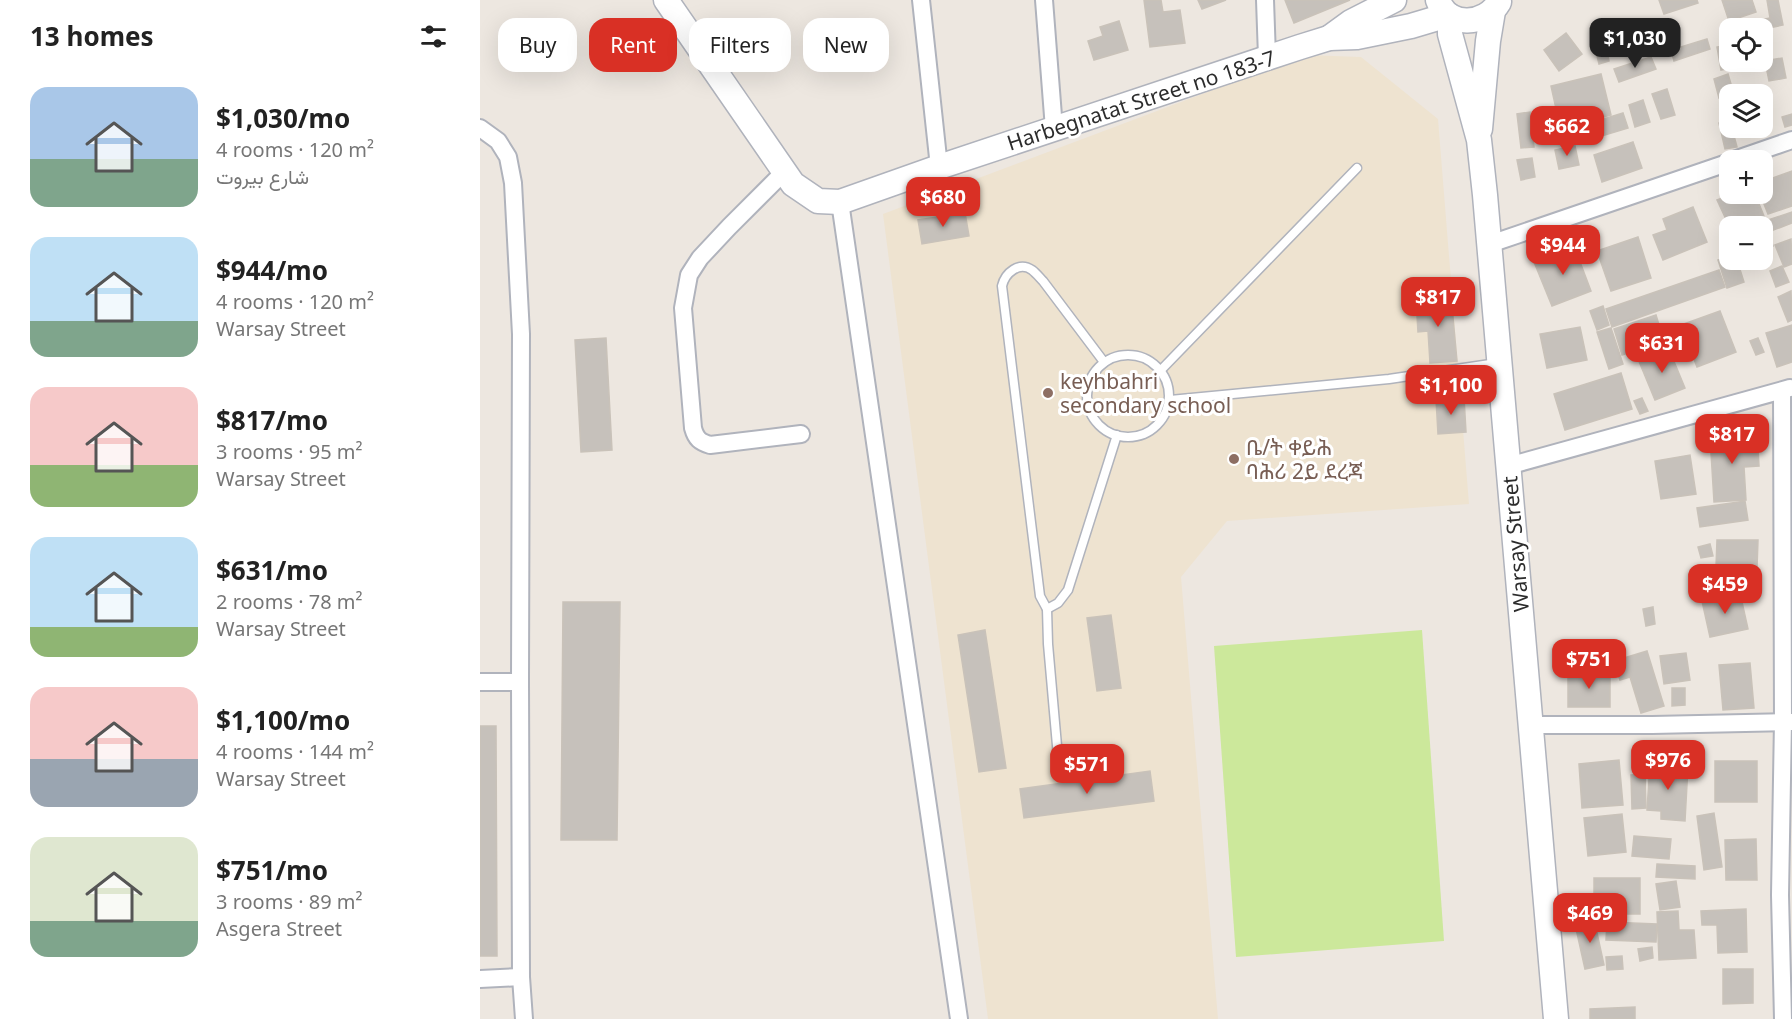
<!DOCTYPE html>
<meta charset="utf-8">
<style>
:root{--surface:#fff;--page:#f2f2f2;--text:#222;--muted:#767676;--accent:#d93025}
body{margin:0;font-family:"Noto Sans",Vazirmatn,"Noto Sans Ethiopic",sans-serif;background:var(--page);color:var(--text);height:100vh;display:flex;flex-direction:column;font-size:22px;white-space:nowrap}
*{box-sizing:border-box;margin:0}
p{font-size:20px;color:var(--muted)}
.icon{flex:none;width:33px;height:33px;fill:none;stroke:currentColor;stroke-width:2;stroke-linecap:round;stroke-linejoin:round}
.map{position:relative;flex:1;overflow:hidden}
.details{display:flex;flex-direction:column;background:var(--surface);width:480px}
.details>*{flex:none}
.top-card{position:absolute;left:18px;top:18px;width:570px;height:54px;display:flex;gap:12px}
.buttons{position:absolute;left:1239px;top:18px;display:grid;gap:12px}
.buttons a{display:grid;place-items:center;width:54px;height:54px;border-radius:12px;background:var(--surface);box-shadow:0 6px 24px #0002;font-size:30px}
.price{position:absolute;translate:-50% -51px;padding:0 14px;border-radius:12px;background:var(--accent);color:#fff;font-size:20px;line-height:39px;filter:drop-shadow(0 2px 3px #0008)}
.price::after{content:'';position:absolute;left:50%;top:36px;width:18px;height:14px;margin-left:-9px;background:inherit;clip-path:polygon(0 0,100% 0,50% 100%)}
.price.current{background:#222;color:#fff}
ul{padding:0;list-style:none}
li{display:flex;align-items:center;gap:18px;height:150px;padding:0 30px}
li span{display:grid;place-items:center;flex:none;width:168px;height:120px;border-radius:18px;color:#555}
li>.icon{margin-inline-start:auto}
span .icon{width:72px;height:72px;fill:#fffc;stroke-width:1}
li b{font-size:26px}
h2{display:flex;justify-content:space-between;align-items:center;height:72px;padding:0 30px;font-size:26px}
.pill{padding:0 21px;border-radius:18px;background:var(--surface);box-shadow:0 6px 24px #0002;font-size:21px;line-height:54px}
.pill.current{background:var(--accent);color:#fff}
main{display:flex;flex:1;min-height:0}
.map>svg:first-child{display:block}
.education{fill:#eee3d0}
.pitch{fill:#cce89b}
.building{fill:#c6c1bb;stroke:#c9c2b9;stroke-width:1.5;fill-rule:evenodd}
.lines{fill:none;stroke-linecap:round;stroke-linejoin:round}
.service-casing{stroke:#b0b3bc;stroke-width:11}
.minor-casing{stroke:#b0b3bc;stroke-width:20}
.secondary-casing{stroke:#b0b3bc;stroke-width:27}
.service{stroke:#fff;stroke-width:8}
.minor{stroke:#fff;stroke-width:16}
.secondary{stroke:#fff;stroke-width:24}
.education-dot{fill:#8d6e63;stroke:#fff;stroke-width:2}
.labels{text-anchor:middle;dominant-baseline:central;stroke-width:6;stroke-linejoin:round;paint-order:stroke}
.street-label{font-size:21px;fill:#2c2c2c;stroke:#fff}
.education-label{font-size:21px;fill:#785e54;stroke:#fff;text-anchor:start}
</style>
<main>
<section class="details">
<h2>13 homes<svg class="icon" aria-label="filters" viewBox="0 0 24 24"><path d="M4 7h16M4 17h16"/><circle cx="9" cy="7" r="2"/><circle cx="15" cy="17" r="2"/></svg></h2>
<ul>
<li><span style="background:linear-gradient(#a9c7e8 60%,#7fa58c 0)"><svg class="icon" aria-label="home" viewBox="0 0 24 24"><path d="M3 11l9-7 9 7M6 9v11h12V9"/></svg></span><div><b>$1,030/mo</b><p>4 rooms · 120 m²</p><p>شارع بيروت</p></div></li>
<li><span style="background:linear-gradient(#bfe0f5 70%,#7fa58c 0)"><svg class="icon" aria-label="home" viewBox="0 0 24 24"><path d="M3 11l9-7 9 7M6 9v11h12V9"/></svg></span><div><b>$944/mo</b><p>4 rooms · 120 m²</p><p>Warsay Street</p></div></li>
<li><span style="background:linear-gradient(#f6c9c9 65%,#8fb573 0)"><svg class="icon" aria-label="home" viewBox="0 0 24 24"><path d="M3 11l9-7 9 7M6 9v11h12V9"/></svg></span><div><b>$817/mo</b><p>3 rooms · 95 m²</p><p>Warsay Street</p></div></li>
<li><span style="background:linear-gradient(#bfe0f5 75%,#8fb573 0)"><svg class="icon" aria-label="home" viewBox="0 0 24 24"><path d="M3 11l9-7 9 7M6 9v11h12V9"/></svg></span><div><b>$631/mo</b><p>2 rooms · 78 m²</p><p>Warsay Street</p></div></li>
<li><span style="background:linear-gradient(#f6c9c9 60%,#9aa5b1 0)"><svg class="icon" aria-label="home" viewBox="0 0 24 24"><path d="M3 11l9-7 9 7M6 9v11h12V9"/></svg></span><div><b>$1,100/mo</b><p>4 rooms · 144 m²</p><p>Warsay Street</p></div></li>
<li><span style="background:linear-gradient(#dfe7d0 70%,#7fa58c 0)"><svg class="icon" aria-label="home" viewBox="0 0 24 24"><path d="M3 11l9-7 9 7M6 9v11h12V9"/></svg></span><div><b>$751/mo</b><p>3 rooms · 89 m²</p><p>Asgera Street</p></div></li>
</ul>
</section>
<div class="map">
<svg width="1312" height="1019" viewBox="0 0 1312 1019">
<rect width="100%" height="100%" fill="#ede7e0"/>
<polygon class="education" points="826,55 881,57 958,119 989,504 747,521 701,577 738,1019 508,1019 403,214"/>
<polygon class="pitch" points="942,630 964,941 756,957 734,646"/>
<g class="building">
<polygon points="664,0 681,0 683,12 700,10 705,43 670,47"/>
<polygon points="718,0 746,0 722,9"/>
<polygon points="805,0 870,0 814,23"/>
<polygon points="1179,0 1217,0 1218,3 1184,14"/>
<polygon points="1242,0 1272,0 1276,12 1249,21"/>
<path d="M1287 0H1298L1303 25 1284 29 1290 60 1302 58 1306 78 1289 81 1285 61 1241 70 1237 47 1247 45 1244 27 1290 18ZM1250 28H1282V62H1250Z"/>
<polygon points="639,21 648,50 614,60 608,41 623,36 620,27"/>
<polygon points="1086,33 1102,54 1079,71 1064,50"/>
<polygon points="1227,39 1230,49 1194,61 1191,50"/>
<polygon points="1125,41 1129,61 1119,64 1114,43"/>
<polygon points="1171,57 1176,69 1139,82 1134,69"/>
<polygon points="1121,74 1131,115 1104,122 1100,107 1077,113 1071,86"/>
<polygon points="1248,74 1254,94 1239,98 1234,79"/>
<polygon points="1187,89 1195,115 1181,119 1172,94"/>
<polygon points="1163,100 1170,122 1155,127 1149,105"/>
<polygon points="1050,112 1054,147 1041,148 1037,114"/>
<polygon points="1143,113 1148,128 1108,140 1104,125"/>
<polygon points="1312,114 1312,125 1305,127 1302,117"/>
<polygon points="1250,120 1250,128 1252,128 1257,147 1245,149 1239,123"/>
<polygon points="1153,142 1162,168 1122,182 1114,155"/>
<polygon points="1095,146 1099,165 1079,169 1075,150"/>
<polygon points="1052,158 1055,177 1041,180 1037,160"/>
<polygon points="1312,171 1312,206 1288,214 1280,194 1282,194 1282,182"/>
<polygon points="1253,194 1275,194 1284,216 1258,226 1250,226 1250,228 1237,200"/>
<polygon points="1213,207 1227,242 1183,260 1173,235 1187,230 1183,219"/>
<polygon points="1312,212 1312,223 1291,231 1288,220"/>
<polygon points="485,213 489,236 442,244 438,220"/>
<polygon points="1287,227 1293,246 1282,249 1282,228"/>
<polygon points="1158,237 1171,278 1131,291 1117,251"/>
<polygon points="1311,239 1312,264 1304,267 1295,245"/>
<polygon points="1094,246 1111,291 1072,306 1054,262"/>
<polygon points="1250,256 1250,260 1257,260 1264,282 1247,288 1238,260"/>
<polygon points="1302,266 1309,282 1296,287 1290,271"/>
<polygon points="1239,270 1245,287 1132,327 1126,309"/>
<polygon points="1311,291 1312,320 1308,322 1298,297"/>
<polygon points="971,296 977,361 950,363 948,331 938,332 936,299"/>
<polygon points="1123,306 1129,325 1117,330 1110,311"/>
<polygon points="1240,311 1256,352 1217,367 1201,325"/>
<polygon points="1176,315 1184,341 1142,355 1134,329"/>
<polygon points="1312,325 1312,362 1297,367 1286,333"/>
<polygon points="1100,327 1107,360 1067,368 1060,334"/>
<polygon points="1131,328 1143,364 1129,369 1117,332"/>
<polygon points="126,338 132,450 101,452 95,340"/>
<polygon points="1278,338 1284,352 1276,355 1270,341"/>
<polygon points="1188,347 1205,388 1175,400 1158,359"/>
<polygon points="1141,373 1152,409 1085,430 1074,394"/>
<polygon points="984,397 986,432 958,434 956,399"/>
<polygon points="1162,398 1168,411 1160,414 1154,401"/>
<polygon points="1277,433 1279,466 1264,467 1266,500 1234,502 1230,436"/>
<polygon points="1210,455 1216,494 1181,499 1175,461"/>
<polygon points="1265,501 1268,520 1220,527 1217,508"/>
<polygon points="1237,540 1278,540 1277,568 1236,567"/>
<polygon points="1230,544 1233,556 1221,558 1218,547"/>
<polygon points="1260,593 1268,629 1230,637 1222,601"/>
<polygon points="83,602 140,602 137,840 81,840"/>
<polygon points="1173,607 1175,624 1166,626 1163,609"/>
<polygon points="631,615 641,688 617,691 607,618"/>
<polygon points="505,630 526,768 499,772 478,635"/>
<polygon points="1167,651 1184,706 1161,713 1150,677 1140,680 1134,661"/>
<polygon points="1206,653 1210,680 1184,684 1180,656"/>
<polygon points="1270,663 1274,708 1243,710 1239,665"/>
<polygon points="1088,672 1130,673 1130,707 1088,707"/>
<polygon points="1192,688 1205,688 1205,705 1192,706"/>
<polygon points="0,726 16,726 17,956 0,956"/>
<polygon points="1139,760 1143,805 1102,808 1099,764"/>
<rect x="1235" y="761" width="42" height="41"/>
<polygon points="1170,764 1208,766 1205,821 1181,819 1181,811 1167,810"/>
<polygon points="670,771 674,801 544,818 540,789"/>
<polygon points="1165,774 1166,808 1152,809 1151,775"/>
<polygon points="1234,813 1242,867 1224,870 1217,816"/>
<polygon points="1142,814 1146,852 1108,856 1104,818"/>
<polygon points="1154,836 1191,839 1189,859 1152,856"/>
<polygon points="1276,839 1277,880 1246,880 1245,840"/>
<polygon points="1177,864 1215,866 1215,879 1176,877"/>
<rect x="1114" y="878" width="46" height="36"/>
<polygon points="1196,881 1200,907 1180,910 1176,884"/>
<polygon points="1266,909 1267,952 1238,953 1237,925 1222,925 1221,911"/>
<polygon points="1198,911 1199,930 1214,930 1216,958 1179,960 1177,912"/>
<polygon points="1114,919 1124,965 1105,969 1095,924"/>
<polygon points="1127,922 1177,924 1176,942 1126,940"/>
<polygon points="1172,947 1173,958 1160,961 1158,949"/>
<polygon points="1142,956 1143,969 1127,970 1126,957"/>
<polygon points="1243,969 1273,969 1273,1003 1243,1004"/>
<polygon points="1155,1007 1155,1019 1110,1019 1110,1009"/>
</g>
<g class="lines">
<defs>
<g id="service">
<circle cx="648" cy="396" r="41"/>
<path d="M624 362 563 281C560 278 556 273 552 270 539 261 525 273 522 286L560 596 567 609 578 603 588 590 637 435"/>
<polyline points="680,371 877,168"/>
<polyline points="690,400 909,379 1017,363"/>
<polyline points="567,609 568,644 578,757"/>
</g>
<g id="minor">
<polyline points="441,0 459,167"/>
<polyline points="564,0 574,129"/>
<polyline points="785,0 787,57"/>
<polyline points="0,128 18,141 28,157 33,183 41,334 40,682 41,977 44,1019"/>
<polyline points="1254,160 1312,140"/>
<path d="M304 172 249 227 220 258 209 275 203 308 213 428C216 439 220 442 230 445L321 434"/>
<polyline points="360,202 479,1019"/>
<polyline points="1010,244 1250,162"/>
<polyline points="1302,391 1303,721 1300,895 1303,1019"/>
<polyline points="1028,466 1310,388"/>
<polyline points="0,682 40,682"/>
<polyline points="1051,725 1172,725 1312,722"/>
<polyline points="0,979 41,977"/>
</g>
<g id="secondary">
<polyline points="186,0 313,184 338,201 360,202 459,167 820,47 849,38 877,37 931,26 968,15"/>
<path d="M958 0C968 29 1006 25 1019 2"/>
<polyline points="970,16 970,34 999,140 1005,195 1076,1019"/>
<polyline points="849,38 871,22 914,0"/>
<polyline points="1000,129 1008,41 1013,11"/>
</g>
</defs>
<use href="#service" class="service-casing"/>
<use href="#minor" class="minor-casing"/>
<use href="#secondary" class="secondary-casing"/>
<use href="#service" class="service"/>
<use href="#minor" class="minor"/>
<use href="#secondary" class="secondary"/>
</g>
<g class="education-dot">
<circle cx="568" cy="393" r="6"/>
<circle cx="754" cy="459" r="6"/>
</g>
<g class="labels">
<g class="street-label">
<text transform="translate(661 100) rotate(-18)">Harbegnatat Street no 183-7</text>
<text transform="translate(1035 544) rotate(-95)">Warsay Street</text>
</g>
<g class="education-label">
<text x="580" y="381">keyhbahri<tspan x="580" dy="24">secondary school</tspan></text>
<text x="766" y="447">ቤ/ት ቀይሕ<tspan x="766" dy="24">ባሕሪ 2ይ ደረጃ</tspan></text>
</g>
</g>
</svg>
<div class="buttons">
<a><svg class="icon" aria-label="locate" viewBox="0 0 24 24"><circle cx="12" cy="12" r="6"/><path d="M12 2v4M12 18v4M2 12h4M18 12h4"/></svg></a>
<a><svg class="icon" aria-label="layers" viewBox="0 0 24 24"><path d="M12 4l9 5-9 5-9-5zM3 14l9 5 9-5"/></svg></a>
<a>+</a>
<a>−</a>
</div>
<b class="price current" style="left:1155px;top:69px">$1,030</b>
<b class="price" style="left:1087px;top:157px">$662</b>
<b class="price" style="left:463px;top:228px">$680</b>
<b class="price" style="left:1083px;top:276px">$944</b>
<b class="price" style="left:958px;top:328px">$817</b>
<b class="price" style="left:1182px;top:374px">$631</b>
<b class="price" style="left:971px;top:416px">$1,100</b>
<b class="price" style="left:1252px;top:465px">$817</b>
<b class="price" style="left:1245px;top:615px">$459</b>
<b class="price" style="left:1109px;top:690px">$751</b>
<b class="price" style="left:1188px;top:791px">$976</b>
<b class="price" style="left:607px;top:795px">$571</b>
<b class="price" style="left:1110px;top:944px">$469</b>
<div class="top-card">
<a class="pill">Buy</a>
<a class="pill current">Rent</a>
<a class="pill">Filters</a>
<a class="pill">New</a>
</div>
</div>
</main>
